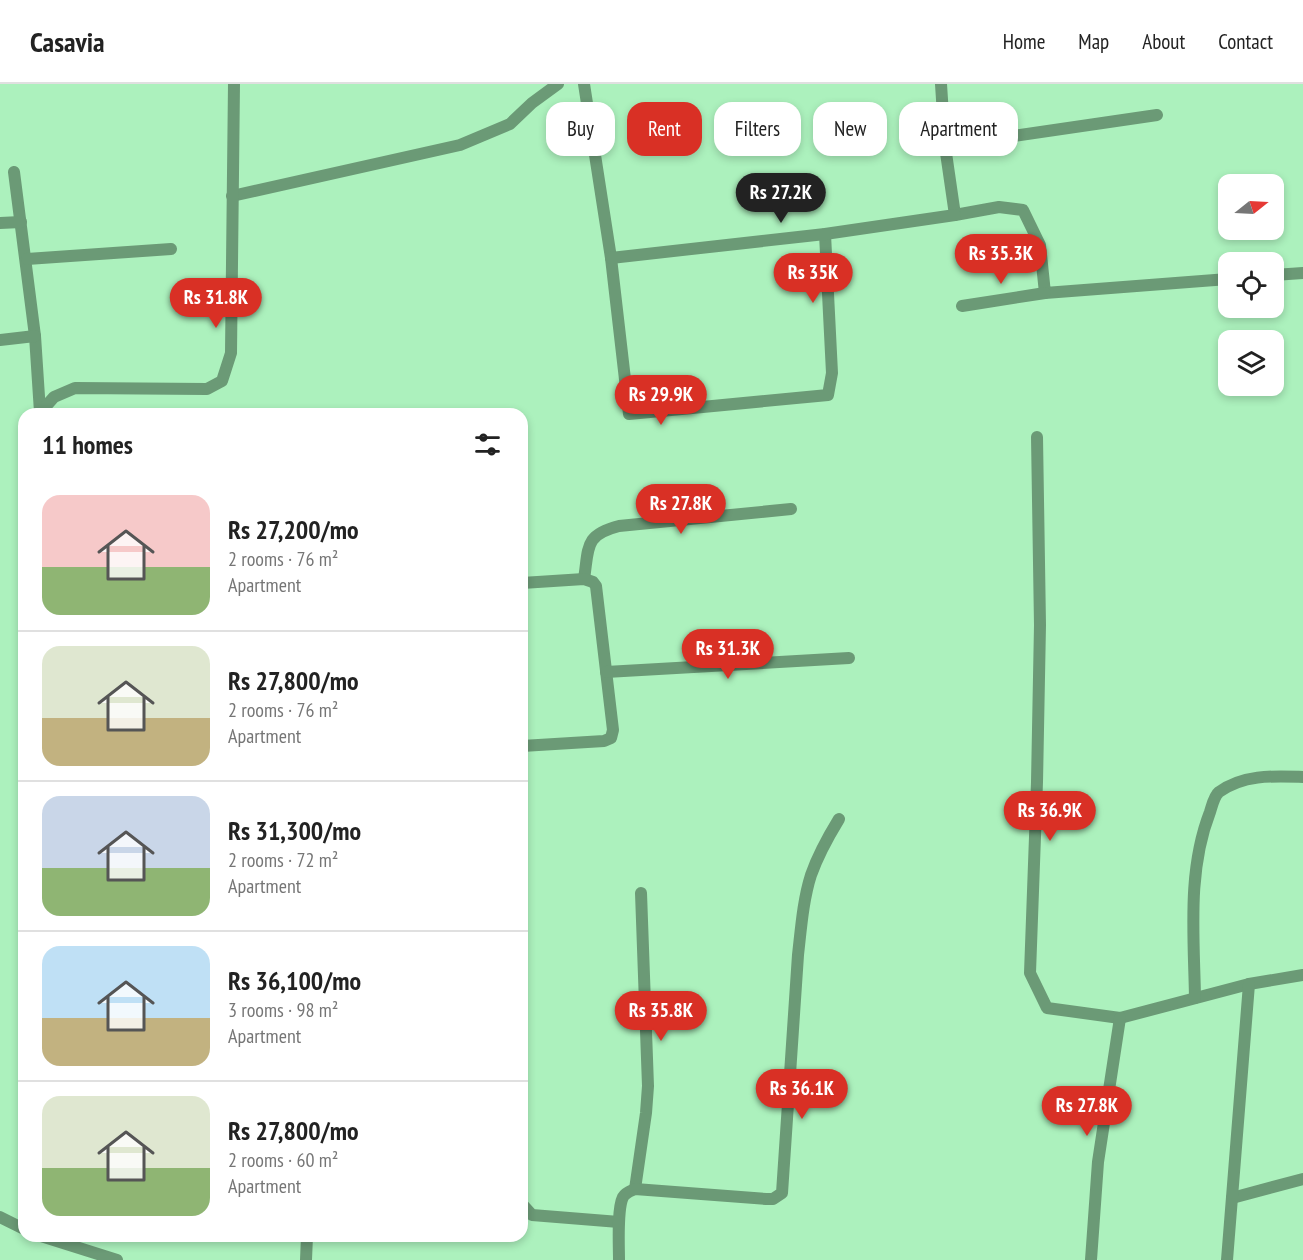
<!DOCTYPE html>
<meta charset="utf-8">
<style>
:root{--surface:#fff;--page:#f2f2f2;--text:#222;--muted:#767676;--line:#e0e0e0;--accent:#d93025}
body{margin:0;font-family:"PT Sans Narrow",sans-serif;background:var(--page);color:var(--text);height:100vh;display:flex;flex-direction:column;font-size:22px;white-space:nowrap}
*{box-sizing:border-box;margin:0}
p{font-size:20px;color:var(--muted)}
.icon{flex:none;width:33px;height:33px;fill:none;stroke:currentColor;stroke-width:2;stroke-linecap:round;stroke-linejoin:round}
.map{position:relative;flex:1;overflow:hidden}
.drawer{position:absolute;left:18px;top:324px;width:510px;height:834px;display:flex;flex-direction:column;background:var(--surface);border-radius:18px;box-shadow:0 3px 9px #0003}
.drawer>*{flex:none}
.guide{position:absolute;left:546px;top:18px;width:570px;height:54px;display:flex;gap:12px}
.needle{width:39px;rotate:72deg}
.buttons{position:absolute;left:1218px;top:90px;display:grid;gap:12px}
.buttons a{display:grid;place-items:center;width:66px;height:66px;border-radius:12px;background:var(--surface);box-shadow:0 3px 9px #0003;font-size:30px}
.price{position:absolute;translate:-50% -51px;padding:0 14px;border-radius:21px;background:var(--accent);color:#fff;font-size:20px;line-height:39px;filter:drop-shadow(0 2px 3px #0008)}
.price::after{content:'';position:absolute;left:50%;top:36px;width:18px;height:14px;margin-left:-9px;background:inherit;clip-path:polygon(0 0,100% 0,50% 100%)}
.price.selected{background:#222;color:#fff}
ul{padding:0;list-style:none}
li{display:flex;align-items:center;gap:18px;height:150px;padding:0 24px}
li+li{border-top:2px solid var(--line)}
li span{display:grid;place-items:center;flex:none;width:168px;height:120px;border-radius:18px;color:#555}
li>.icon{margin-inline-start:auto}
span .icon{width:72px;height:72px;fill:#fffc;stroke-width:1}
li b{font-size:26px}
h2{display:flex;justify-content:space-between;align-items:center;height:72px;padding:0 24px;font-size:26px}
.chip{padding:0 21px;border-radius:18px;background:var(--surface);box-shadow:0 3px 9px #0003;font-size:21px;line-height:54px}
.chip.selected{background:var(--accent);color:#fff}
header{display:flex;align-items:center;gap:36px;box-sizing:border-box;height:84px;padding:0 30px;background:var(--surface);border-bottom:2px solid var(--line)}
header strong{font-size:28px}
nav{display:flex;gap:33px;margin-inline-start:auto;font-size:21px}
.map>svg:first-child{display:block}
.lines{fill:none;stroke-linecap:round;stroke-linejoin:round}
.minor{stroke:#6b9a76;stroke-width:12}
.tertiary{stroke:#6b9a76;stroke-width:12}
</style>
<header>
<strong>Casavia</strong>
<nav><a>Home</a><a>Map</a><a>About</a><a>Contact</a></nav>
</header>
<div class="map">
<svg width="1303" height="1176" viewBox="0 0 1303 1176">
<rect width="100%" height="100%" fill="#acf1bd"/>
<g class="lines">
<g class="minor">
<polyline points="584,0 611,174 629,330 828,311 832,289 825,150"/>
<polyline points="941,0 945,62 955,131 999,123 1023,126 1040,161 1045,209 1228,195"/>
<polyline points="945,62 1157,31"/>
<polyline points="14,88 35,252 40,328"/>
<polyline points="232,112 460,61 510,40 532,19 558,0"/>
<polyline points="0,139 21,138"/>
<polyline points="611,174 825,150 955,131"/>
<polyline points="27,175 171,165"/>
<polyline points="1274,191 1303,189"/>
<polyline points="962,222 1045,209"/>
<polyline points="0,256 35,252"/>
<polyline points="39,330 54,313 75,304 207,305 222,297 231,269 234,0"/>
<polyline points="1037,353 1040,541 1037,698 1030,889 1047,924 1120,934 1249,900 1303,891"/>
<path d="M584 495C589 463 584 451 619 442L791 425"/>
<polyline points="522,499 584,495 593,498 596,502 613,646 611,654 604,657 522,662"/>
<polyline points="606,588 849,574"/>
<polyline points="522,836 522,808"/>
<path d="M1195 914C1194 852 1187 787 1210 728 1212 722 1214 712 1219 708 1244 690 1274 692 1303 693"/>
<polyline points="635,1105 646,1029 648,1002 641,809"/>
<polyline points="1232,1114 1303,1095"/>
<polyline points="522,1120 532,1131 619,1138"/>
<polyline points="306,1176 307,1152"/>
<path d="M619 1176C619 1161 617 1125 623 1113 626 1108 631 1107 635 1105L766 1115H773L782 1109 798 871C801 845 803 816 811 791 818 771 828 753 839 735"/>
<polyline points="1091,1176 1098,1078 1120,934"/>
<polyline points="1227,1176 1249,900"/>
</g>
<g class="tertiary">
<polyline points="0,1133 24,1145"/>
<polyline points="41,1152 117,1176"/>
</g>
</g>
</svg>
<div class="buttons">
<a><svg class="needle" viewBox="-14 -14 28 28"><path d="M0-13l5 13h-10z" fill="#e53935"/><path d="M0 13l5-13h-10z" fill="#767676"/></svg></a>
<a><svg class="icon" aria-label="locate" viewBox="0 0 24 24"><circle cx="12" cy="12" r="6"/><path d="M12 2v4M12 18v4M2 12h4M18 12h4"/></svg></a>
<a><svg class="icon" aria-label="layers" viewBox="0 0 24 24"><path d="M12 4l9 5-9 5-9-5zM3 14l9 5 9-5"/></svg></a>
</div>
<b class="price selected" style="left:781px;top:140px">Rs 27.2K</b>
<b class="price" style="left:1001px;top:201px">Rs 35.3K</b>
<b class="price" style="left:813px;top:220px">Rs 35K</b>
<b class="price" style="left:216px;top:245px">Rs 31.8K</b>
<b class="price" style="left:661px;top:342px">Rs 29.9K</b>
<b class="price" style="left:681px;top:451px">Rs 27.8K</b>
<b class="price" style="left:728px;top:596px">Rs 31.3K</b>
<b class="price" style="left:1050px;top:758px">Rs 36.9K</b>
<b class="price" style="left:661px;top:958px">Rs 35.8K</b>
<b class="price" style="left:802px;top:1036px">Rs 36.1K</b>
<b class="price" style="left:1087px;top:1053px">Rs 27.8K</b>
<div class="guide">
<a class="chip">Buy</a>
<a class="chip selected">Rent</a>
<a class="chip">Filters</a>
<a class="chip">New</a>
<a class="chip">Apartment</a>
</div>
<section class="drawer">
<h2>11 homes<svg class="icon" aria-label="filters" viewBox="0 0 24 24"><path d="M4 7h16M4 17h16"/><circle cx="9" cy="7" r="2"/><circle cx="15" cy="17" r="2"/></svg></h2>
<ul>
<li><span style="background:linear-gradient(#f6c9c9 60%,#8fb573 0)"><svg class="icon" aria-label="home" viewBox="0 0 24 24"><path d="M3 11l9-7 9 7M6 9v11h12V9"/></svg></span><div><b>Rs 27,200/mo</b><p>2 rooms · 76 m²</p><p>Apartment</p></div></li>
<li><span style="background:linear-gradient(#dfe7d0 60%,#c2b280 0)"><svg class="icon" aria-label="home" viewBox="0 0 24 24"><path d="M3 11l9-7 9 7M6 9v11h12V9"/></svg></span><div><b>Rs 27,800/mo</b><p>2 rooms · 76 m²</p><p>Apartment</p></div></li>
<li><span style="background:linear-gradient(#c9d6e8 60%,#8fb573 0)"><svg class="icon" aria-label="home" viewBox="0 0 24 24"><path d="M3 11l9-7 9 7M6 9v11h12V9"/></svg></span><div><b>Rs 31,300/mo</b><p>2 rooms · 72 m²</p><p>Apartment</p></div></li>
<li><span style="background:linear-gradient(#bfe0f5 60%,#c2b280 0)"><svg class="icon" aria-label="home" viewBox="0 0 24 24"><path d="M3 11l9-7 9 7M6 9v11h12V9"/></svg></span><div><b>Rs 36,100/mo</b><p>3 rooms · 98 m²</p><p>Apartment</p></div></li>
<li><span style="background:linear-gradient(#dfe7d0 60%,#8fb573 0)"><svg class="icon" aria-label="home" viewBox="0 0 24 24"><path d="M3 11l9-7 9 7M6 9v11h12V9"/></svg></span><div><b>Rs 27,800/mo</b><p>2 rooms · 60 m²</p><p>Apartment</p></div></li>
</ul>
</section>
</div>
